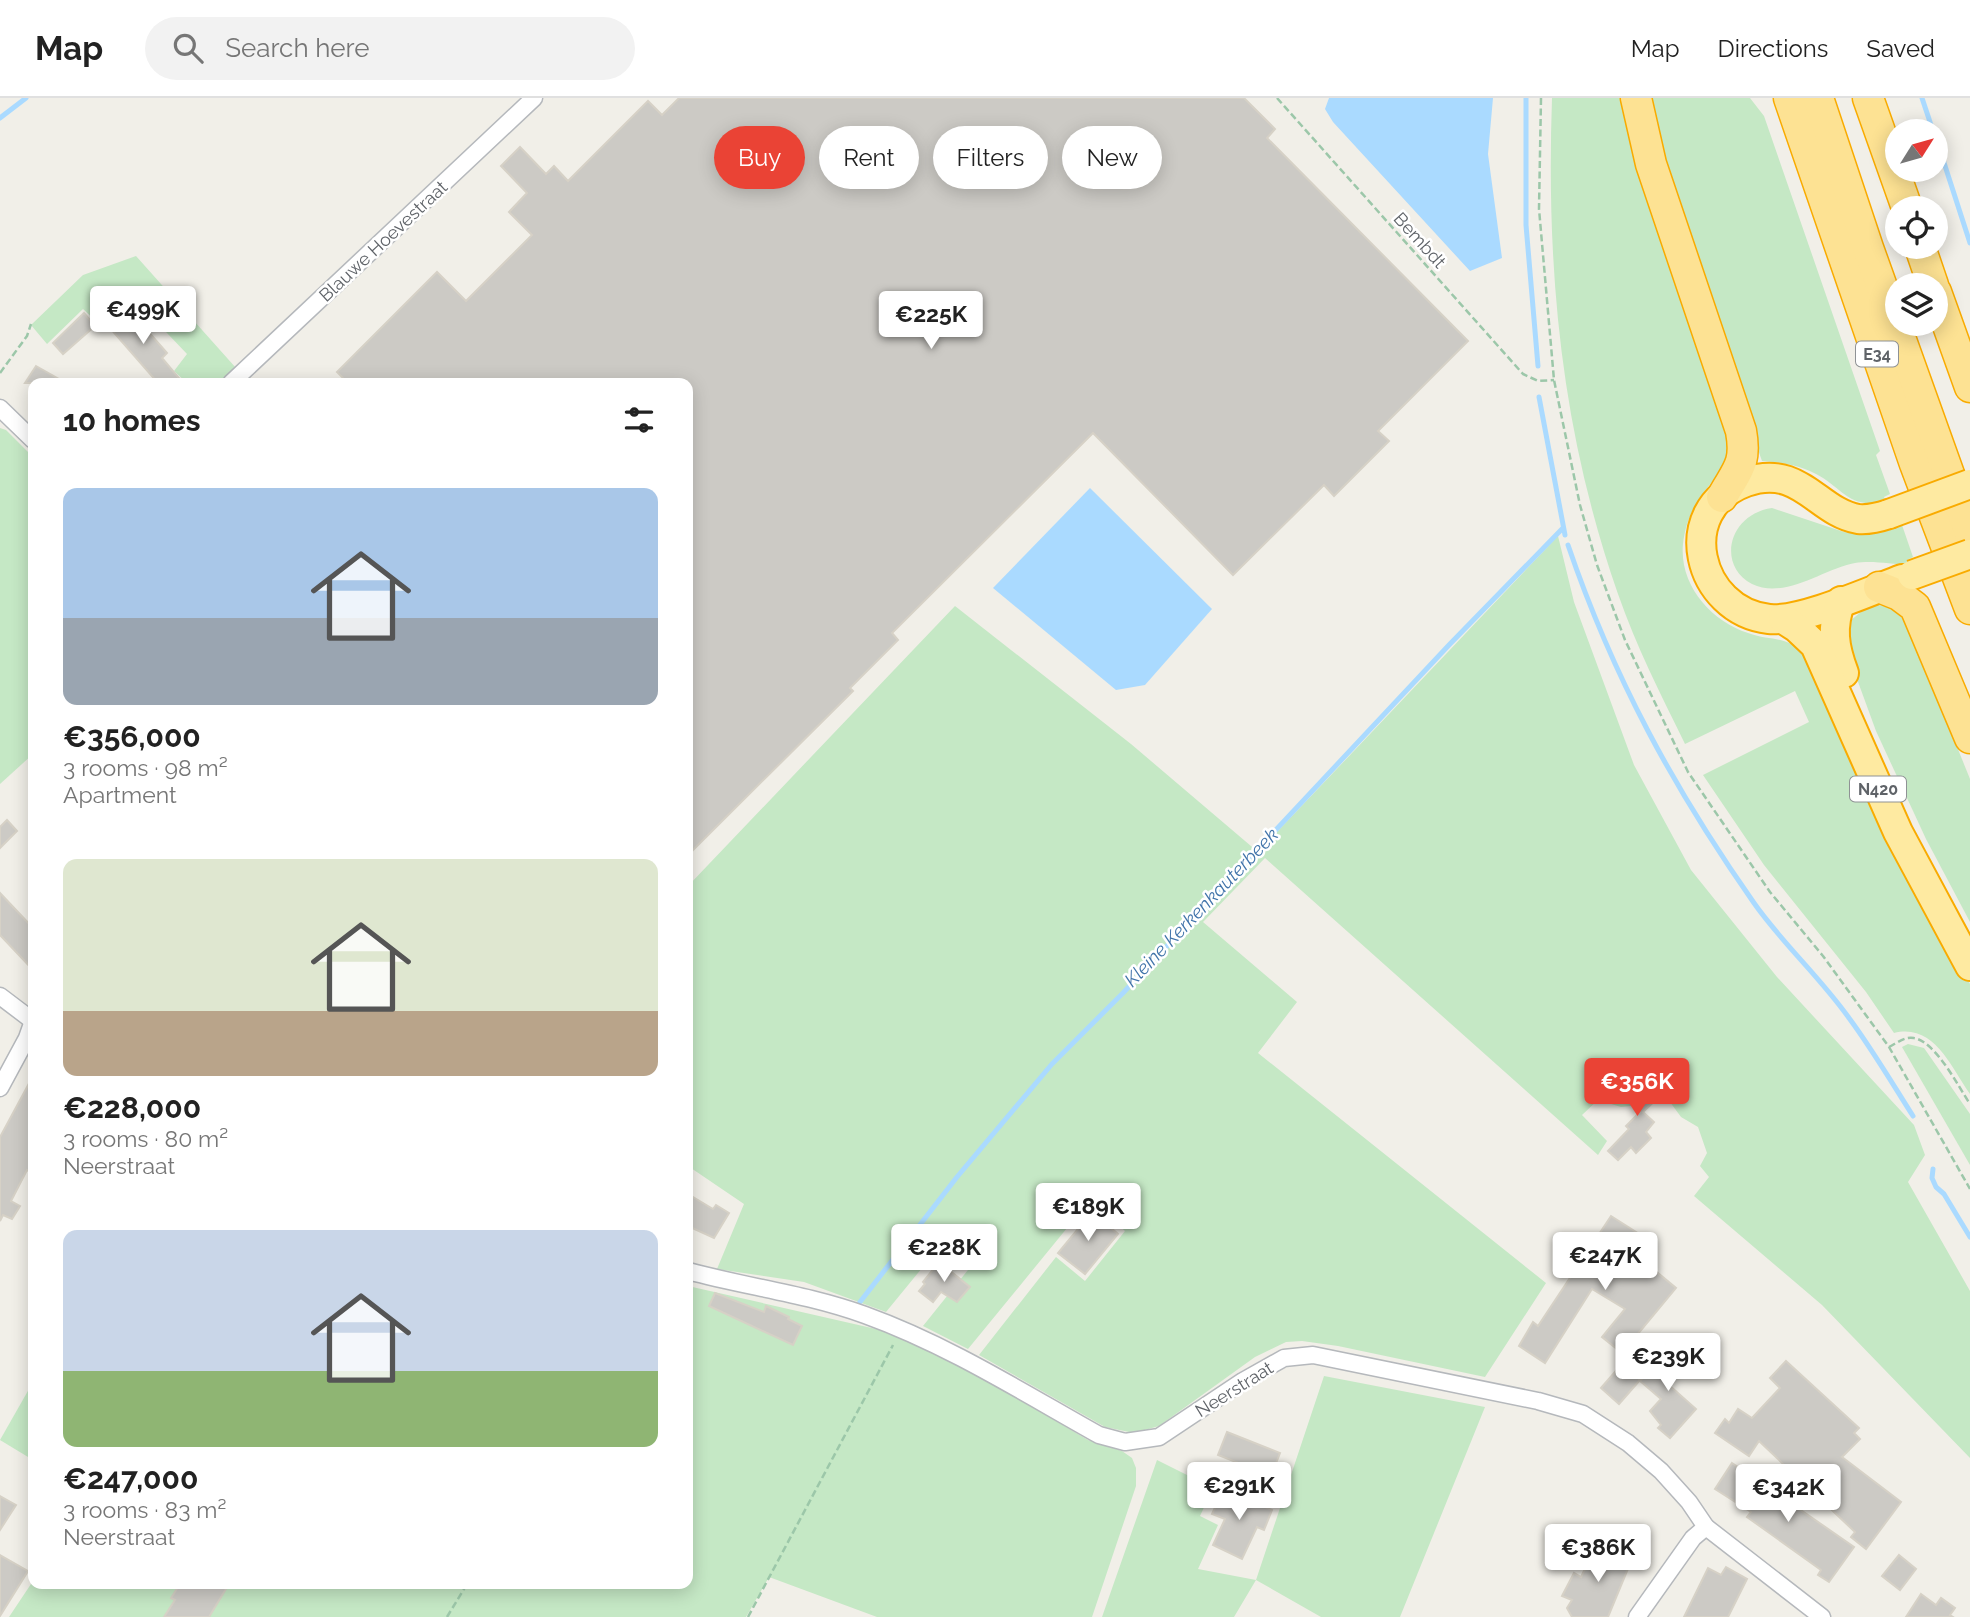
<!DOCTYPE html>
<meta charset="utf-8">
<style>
:root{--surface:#fff;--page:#f2f2f2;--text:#222;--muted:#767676;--line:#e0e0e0;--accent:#ea4335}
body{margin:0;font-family:Raleway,sans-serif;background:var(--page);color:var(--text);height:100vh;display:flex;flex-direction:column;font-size:26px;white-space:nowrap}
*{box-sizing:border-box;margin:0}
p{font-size:23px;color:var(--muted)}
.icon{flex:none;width:38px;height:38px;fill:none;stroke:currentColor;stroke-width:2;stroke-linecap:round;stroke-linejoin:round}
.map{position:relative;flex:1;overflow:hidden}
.panel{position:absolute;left:28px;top:280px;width:665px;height:1211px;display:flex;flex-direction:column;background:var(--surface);border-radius:14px;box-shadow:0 4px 18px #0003}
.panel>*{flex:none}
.banner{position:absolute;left:714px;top:28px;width:665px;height:63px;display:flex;gap:14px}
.needle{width:46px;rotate:53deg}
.buttons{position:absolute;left:1885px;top:21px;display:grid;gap:14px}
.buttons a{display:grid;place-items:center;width:63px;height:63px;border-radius:50%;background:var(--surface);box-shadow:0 4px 18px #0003;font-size:35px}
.price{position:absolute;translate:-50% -60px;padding:0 16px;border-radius:7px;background:#fff;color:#222;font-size:23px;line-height:46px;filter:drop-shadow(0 2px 4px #0008)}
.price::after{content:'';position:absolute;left:50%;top:42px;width:21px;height:16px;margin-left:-10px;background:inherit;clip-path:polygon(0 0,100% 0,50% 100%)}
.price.on{background:var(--accent);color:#fff}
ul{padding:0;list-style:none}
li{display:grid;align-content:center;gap:14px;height:371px;padding:0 35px}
li span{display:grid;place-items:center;height:217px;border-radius:14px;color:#555}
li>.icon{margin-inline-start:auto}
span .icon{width:126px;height:126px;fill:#fffc;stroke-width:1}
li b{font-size:30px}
h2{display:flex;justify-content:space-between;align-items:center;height:84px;padding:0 35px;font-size:30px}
.pill{padding:0 24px;border-radius:32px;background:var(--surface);box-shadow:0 4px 18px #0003;font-size:24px;line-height:63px}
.pill.on{background:var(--accent);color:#fff}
header{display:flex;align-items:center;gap:42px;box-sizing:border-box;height:98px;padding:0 35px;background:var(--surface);border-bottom:2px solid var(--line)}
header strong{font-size:33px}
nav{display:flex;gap:38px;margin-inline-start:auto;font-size:24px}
.search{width:490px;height:63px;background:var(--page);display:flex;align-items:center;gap:18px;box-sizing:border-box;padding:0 24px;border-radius:38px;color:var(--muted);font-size:26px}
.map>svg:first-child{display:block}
.green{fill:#c5e8c5}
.water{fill:#aadaff}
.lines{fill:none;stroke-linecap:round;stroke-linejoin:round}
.stream{stroke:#aadaff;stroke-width:5}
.building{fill:#cccac5;stroke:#d6d1c6;stroke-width:2}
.minor-casing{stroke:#b5b8bc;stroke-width:19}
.trunk-casing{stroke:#f9ab00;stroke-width:32}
.motorway-casing{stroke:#f9ab00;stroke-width:33}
.path{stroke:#9cc7a9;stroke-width:2.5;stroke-dasharray:7 3.5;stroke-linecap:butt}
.minor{stroke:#fff;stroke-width:16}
.trunk{stroke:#feeaa1;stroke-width:28}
.motorway{stroke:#fde293;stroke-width:30}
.trunk-bridge-casing{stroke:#f9ab00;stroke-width:32;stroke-linecap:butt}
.trunk-bridge{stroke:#feeaa1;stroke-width:28}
.labels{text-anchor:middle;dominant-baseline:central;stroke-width:5;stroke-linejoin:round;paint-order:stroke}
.shield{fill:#fff;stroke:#8f9295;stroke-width:2}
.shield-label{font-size:16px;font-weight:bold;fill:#5f6368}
.street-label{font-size:18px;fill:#5f6368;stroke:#fff}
.water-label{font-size:19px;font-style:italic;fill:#4174aa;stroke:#fff}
</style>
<header>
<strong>Map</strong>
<div class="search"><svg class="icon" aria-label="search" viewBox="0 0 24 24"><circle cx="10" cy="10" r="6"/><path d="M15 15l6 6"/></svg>Search here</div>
<nav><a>Map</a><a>Directions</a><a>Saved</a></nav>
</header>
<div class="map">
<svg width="1970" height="1519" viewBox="0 0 1970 1519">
<rect width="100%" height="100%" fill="#f1efe8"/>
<g class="green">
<path d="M1552 0H1622L1642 86 1724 325C1726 333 1729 343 1729 351 1727 371 1712 382 1702 397 1691 412 1685 428 1683 446 1679 487 1711 523 1748 535 1772 544 1785 536 1806 557L1903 762 1970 886V996C1951 969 1934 925 1894 935L1866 894 1764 767 1703 677 1809 624 1795 593 1685 646C1661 597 1636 548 1618 496 1561 333 1546 172 1552 0Z"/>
<path d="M1647 0H1750L1764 18 1880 353 1876 357 1890 396 1884 399 1885 403C1849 412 1843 390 1816 376 1799 367 1780 364 1762 363L1693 168Z"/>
<polygon points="136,158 236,270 221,285 187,285 174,273 187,256 147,214 120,199 94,221 83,211 47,246 31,227 83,177"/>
<polygon points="0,330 6,332 33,359 33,656 0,686"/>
<path d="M1772 410 1844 434 1858 436 1902 427 1913 459 1907 462 1908 467C1892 466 1871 462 1855 465 1823 471 1785 502 1752 486 1716 467 1729 416 1772 410Z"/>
<polygon points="1558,438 1574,504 1634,667 1691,772 1777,879 1914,1027 1925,1057 1908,1084 1970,1193 1970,1360 1822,1207 1694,1098 1709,1079 1700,1068 1707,1055 1698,1029 1681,1019 1670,1004 1621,1009 1598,1002 1582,1017 1607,1043 1598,1057 1265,760 1203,824 1297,904 1258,955 1546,1185 1485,1279 1338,1248 1302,1243 1286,1244 1255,1259 1159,1328 1134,1335 1105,1329 979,1257 1056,1159 1085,1183 1125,1133 1090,1102 968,1251 923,1228 984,1152 954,1131 886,1214 804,1184 717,1171 744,1106 688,1068 688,788 955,508 1131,646 1258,754"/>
<polygon points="1878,507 1891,509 1907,525 1970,681 1970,824 1926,741 1876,633 1846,551 1850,523 1867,509"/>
<polygon points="1908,946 1924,950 1970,1016 1970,1067 1902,949"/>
<polygon points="688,1188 898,1236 1002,1291 1088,1342 1122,1353 1132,1360 1136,1370 1136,1388 1092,1519 877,1519 769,1479 746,1519 9,1519 33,1483 33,1486 688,1486"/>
<polygon points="1324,1278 1485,1309 1400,1519 1321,1519 1256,1482 1234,1519 1102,1519 1157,1362 1213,1390 1200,1418 1218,1427 1198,1471 1256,1482"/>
<polygon points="33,1284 33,1362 0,1342"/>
</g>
<g class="water">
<polygon points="1329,0 1493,0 1488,56 1502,160 1470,173 1333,24 1325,11"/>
<polygon points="1090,390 1212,511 1145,587 1116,592 993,490"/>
</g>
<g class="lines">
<g class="stream">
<polyline points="1526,0 1526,127 1538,268"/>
<polyline points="1922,0 1933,33"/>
<polyline points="0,20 26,0"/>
<polyline points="1936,40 1970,145"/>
<polyline points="1539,299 1565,437"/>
<path d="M1568 447C1613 579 1674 691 1754 805 1782 845 1820 879 1849 920 1872 951 1892 985 1913 1018"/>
<polyline points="1933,1071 1932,1080 1936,1089 1944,1096 1970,1139"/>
<polyline points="860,1204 957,1079 1052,966 1123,895 1449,547 1562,431"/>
</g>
</g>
<g class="building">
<polygon points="679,0 1244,0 1275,31 1267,40 1468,243 1378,333 1389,343 1334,398 1324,387 1233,477 1093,335 892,535 898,542 850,590 853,593 688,757 688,285 348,285 337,274 437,174 466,203 532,137 509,114 527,95 501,68 520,49 546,76 554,68 568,83 648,3 662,17"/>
<polygon points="124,206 167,255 162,260 183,285 158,285 109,229"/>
<polygon points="84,215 95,228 63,256 53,245"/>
<polygon points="36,268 66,285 25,285"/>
<polygon points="7,722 17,733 0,750 0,729"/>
<polygon points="0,795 33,830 33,872 0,837"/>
<polygon points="1640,977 1661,997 1643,1014 1654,1024 1646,1034 1651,1040 1636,1055 1631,1049 1618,1062 1608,1053 1629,1031 1626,1028 1640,1014 1621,997"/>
<polygon points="33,978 33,1076 27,1072 11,1103 20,1108 12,1121 3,1117 0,1123 0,1039"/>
<polygon points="688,1096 713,1111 716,1107 729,1115 714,1140 688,1128"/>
<polygon points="1092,1114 1118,1136 1085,1176 1058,1155"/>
<polygon points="1611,1118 1644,1139 1634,1155 1676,1190 1622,1255 1602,1239 1625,1211 1592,1191 1545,1265 1519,1248 1533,1224 1538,1228"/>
<polygon points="939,1164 970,1189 957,1204 941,1194 933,1204 919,1193 925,1186 923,1184"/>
<polygon points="715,1195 764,1214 766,1208 789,1219 788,1221 802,1228 793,1247 709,1208"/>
<polygon points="1678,1241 1688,1249 1661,1280 1696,1311 1670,1340 1658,1330 1661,1327 1650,1313 1661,1301 1640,1283"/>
<polygon points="1786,1263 1859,1330 1854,1335 1860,1341 1842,1359 1901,1404 1866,1451 1851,1439 1855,1434 1759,1343 1749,1358 1715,1335 1725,1321 1729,1325 1738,1311 1752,1320 1780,1290 1770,1280"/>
<polygon points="1622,1266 1640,1282 1619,1306 1601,1290"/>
<polygon points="1227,1334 1280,1355 1271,1378 1218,1357"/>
<polygon points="1732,1365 1750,1377 1744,1389 1765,1402 1772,1392 1854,1449 1829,1484 1818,1477 1821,1472 1747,1419 1751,1414 1715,1391"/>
<polygon points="1224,1390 1272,1412 1264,1432 1257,1429 1242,1461 1213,1447 1225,1421 1212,1416"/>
<polygon points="0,1398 16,1407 0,1432"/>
<polygon points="1598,1444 1632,1461 1608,1519 1572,1519 1567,1510 1572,1502 1562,1498 1574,1475 1581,1479"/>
<polygon points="0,1457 28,1473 0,1518"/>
<polygon points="1899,1457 1916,1471 1900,1492 1882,1478"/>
<polygon points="1726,1469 1747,1481 1728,1519 1684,1519 1708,1470 1721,1477"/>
<polygon points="180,1486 229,1486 209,1519 164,1519 175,1502 171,1500"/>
<polygon points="1921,1496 1936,1507 1941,1500 1955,1510 1950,1517 1953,1519 1906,1519"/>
</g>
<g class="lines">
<defs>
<g id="minor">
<polyline points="231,285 534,0"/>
<polyline points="0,310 33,342"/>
<polyline points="0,898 33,923"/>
<polyline points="0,990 27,940 33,923"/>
<path d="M688 1173C747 1189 807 1196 865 1217 948 1247 1022 1294 1099 1337L1125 1344 1159 1339 1243 1283 1284 1260 1313 1257 1538 1303 1583 1316 1628 1345 1661 1373 1689 1404 1706 1429 1822 1519"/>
<polyline points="1637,1519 1693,1440 1706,1429"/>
</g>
<g id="trunk">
<path d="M1889 416C1880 419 1868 422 1858 421 1817 414 1800 365 1746 384 1672 411 1697 513 1769 521 1801 524 1870 493 1902 481"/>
<path d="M1841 503C1831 529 1834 549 1844 575"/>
<polyline points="1783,521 1797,530 1815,547 1898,734 1970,868"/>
</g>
<g id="motorway">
<path d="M1636 0 1651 66 1741 333C1747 366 1737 372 1722 399"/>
<polyline points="1789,0 1915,366 1970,511"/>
<polyline points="1818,0 1868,150 1970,435"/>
<polyline points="1868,0 1907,110"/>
<polyline points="1920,149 1933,187"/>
<polyline points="1936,194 1970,289"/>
<polyline points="1879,489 1899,497 1915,509 1970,640"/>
</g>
</defs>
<use href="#minor" class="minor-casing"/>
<use href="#trunk" class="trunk-casing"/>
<use href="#motorway" class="motorway-casing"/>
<g class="path">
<polyline points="1277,0 1523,276 1538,283 1554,282"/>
<polyline points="1541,0 1539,111 1554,282 1580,407 1597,467 1625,542 1688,674 1770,794 1823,858 1889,949 1970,1091"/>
<polyline points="0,275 27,238 31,226"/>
<path d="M1889 949C1897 945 1905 938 1914 940 1936 944 1958 988 1970 1006"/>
<polyline points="447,1519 467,1486"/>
<polyline points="748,1519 893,1247"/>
</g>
<use href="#minor" class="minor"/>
<use href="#trunk" class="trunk"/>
<use href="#motorway" class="motorway"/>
<defs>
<g id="trunk-bridge">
<polyline points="1889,416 1970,386"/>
<polyline points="1912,477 1970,456"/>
</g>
</defs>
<use href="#trunk-bridge" class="trunk-bridge-casing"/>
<use href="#trunk-bridge" class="trunk-bridge"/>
</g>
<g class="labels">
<g class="shield">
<rect x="1856" y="243.5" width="42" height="25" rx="5"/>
<rect x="1850" y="678.5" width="56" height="25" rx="5"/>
</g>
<g class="shield-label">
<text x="1877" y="256">E34</text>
<text x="1878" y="691">N420</text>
</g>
<g class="street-label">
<text transform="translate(1420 142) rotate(48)">Bembdt</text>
<text transform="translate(383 143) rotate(-43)">Blauwe Hoevestraat</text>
<text transform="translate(1234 1291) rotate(-32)">Neerstraat</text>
</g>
<g class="water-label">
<text transform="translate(1201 809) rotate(-46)">Kleine Kerkenkauterbeek</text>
</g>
</g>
</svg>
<div class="buttons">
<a><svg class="needle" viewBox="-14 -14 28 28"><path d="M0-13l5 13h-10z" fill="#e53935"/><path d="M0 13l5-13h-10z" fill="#767676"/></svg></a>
<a><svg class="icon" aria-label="locate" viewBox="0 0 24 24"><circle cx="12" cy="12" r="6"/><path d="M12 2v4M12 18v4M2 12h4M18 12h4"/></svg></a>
<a><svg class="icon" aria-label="layers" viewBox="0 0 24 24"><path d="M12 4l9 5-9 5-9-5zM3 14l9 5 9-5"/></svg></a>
</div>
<b class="price" style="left:143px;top:248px">€499K</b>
<b class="price" style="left:931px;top:253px">€225K</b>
<b class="price on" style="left:1637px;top:1020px">€356K</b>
<b class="price" style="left:1088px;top:1145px">€189K</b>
<b class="price" style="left:944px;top:1186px">€228K</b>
<b class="price" style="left:1605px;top:1194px">€247K</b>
<b class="price" style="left:1668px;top:1295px">€239K</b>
<b class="price" style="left:1239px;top:1424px">€291K</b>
<b class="price" style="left:1788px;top:1426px">€342K</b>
<b class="price" style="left:1598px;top:1486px">€386K</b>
<div class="banner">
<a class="pill on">Buy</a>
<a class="pill">Rent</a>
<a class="pill">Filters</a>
<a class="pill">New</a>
</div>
<section class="panel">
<h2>10 homes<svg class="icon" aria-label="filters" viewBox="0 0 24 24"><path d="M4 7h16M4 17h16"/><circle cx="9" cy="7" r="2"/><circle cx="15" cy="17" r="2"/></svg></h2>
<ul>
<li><span style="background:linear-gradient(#a9c7e8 60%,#9aa5b1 0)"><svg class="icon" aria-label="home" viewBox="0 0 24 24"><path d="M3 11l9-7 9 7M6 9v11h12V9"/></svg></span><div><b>€356,000</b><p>3 rooms · 98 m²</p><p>Apartment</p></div></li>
<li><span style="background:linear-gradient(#dfe7d0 70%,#b9a48a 0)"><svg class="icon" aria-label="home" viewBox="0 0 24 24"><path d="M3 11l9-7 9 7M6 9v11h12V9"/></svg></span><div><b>€228,000</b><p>3 rooms · 80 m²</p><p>Neerstraat</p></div></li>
<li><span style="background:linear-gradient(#c9d6e8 65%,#8fb573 0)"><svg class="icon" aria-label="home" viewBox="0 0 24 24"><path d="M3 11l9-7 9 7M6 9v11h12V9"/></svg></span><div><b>€247,000</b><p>3 rooms · 83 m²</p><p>Neerstraat</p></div></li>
</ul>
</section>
</div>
